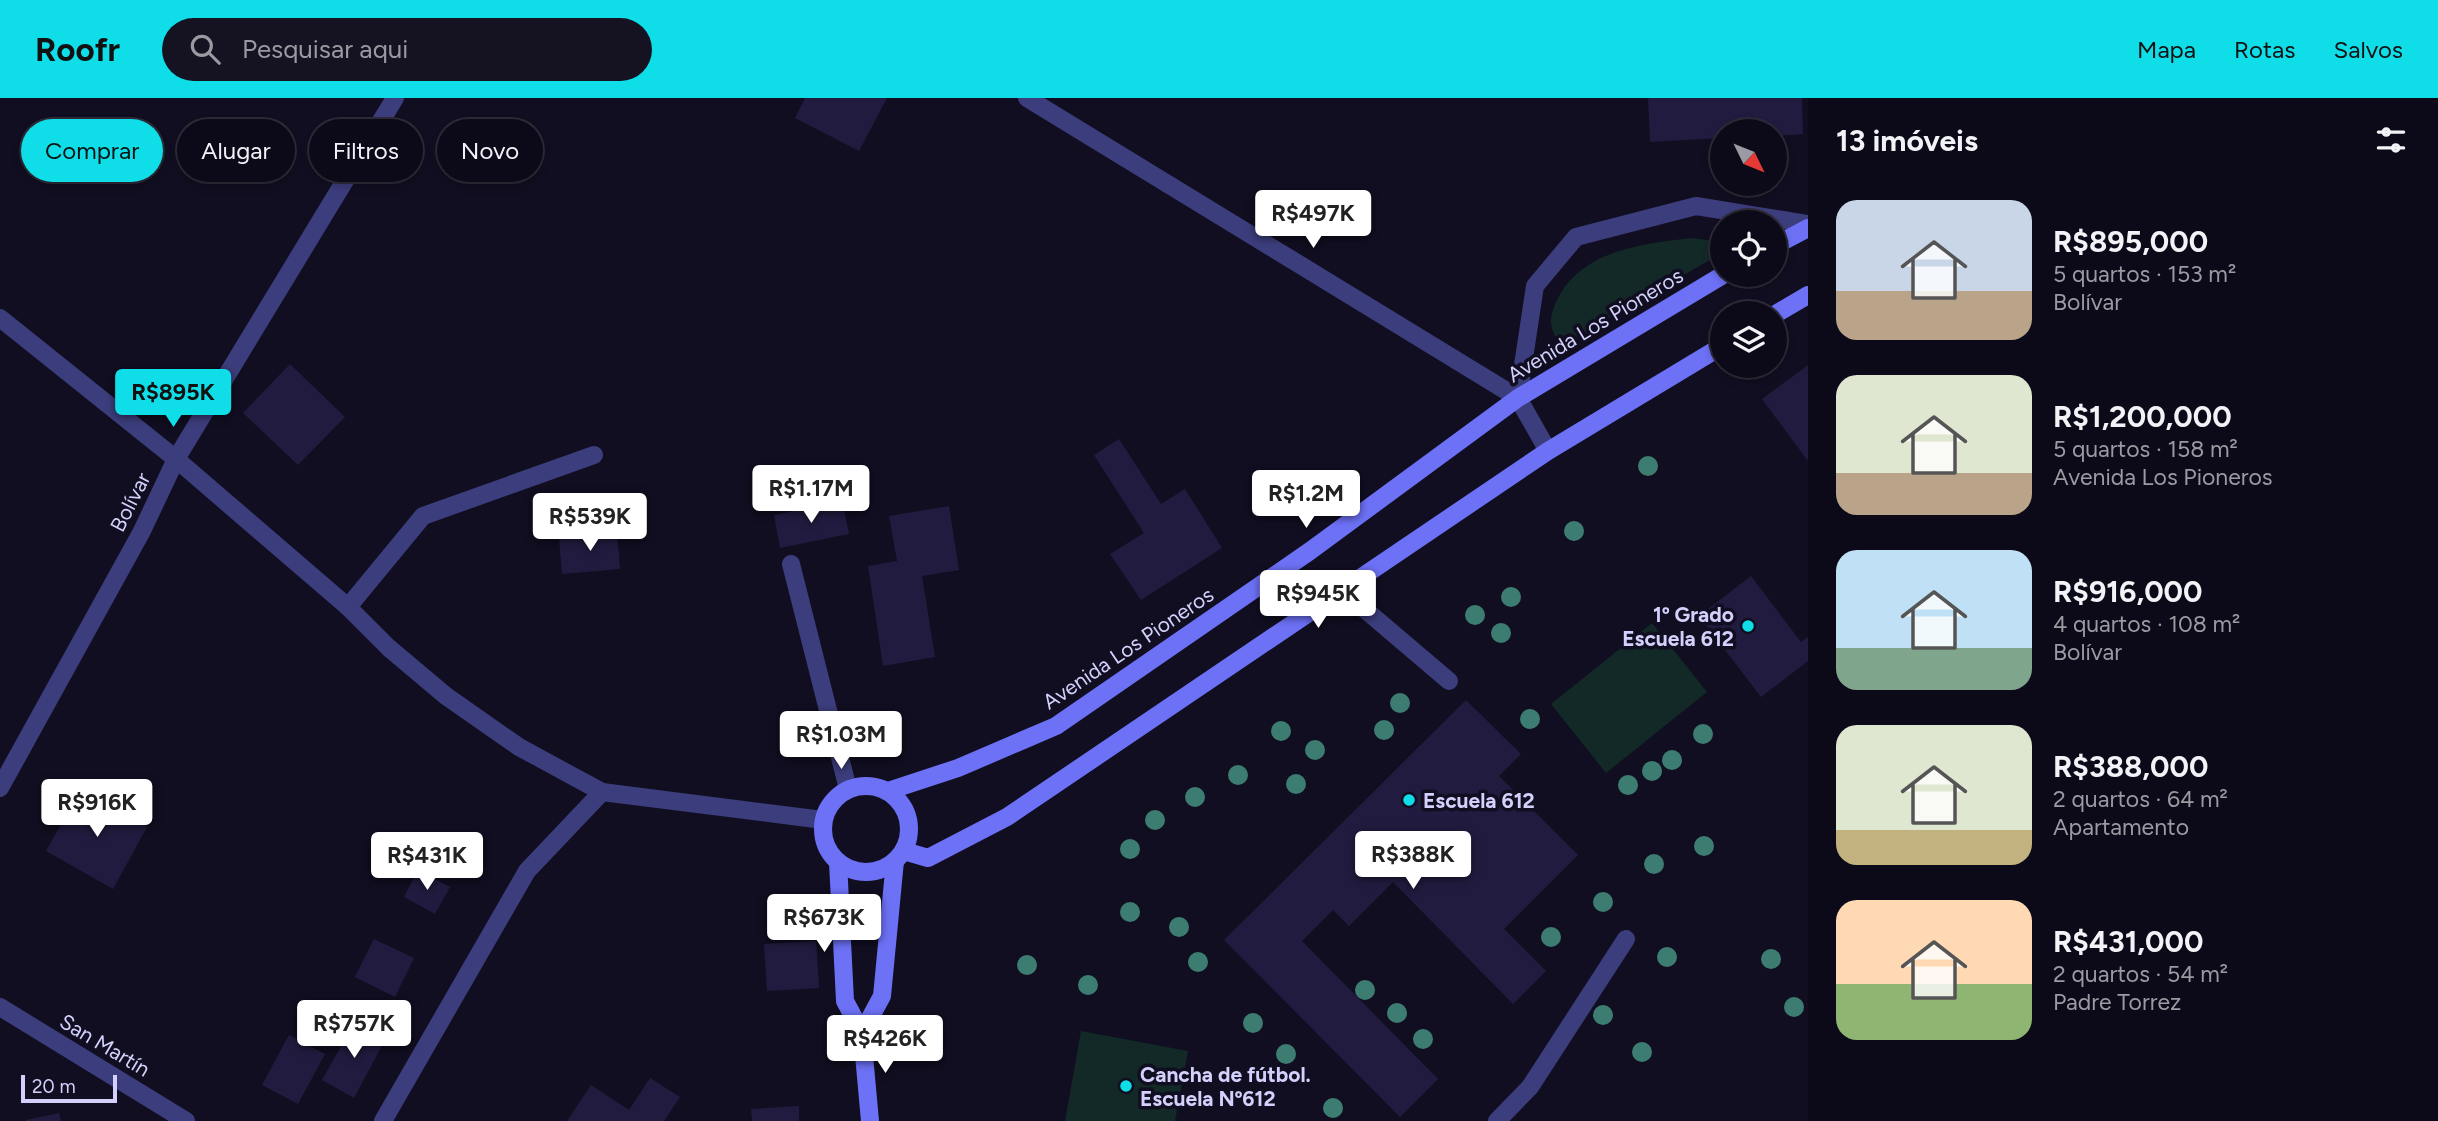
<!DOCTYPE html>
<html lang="pt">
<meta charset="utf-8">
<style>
:root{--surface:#0c0a18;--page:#151321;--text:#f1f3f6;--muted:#9a9aa2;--line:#2c2b37;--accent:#0fdee9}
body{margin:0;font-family:Figtree,sans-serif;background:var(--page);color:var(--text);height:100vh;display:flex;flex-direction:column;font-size:26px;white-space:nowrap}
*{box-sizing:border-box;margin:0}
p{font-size:23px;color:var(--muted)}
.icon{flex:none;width:38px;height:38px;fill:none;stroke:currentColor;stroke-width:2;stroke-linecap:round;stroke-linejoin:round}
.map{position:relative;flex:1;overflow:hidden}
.sheet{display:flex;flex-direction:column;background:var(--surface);width:630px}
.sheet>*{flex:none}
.banner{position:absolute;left:21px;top:21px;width:665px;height:63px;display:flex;gap:14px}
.needle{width:46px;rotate:133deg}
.controls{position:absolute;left:1710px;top:21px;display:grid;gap:14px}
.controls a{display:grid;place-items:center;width:77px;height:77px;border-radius:50%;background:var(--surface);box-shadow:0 4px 10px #0003,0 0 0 2px var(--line);font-size:35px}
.scale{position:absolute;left:21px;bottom:18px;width:96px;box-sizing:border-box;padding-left:7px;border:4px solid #d3d0fc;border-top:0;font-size:19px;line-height:24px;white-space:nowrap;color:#d3d0fc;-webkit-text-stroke:5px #100e20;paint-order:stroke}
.price{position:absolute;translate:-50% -60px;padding:0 16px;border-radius:7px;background:#fff;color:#222;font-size:23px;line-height:46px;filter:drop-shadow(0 2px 4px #0008)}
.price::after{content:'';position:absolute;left:50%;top:42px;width:21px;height:16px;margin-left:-10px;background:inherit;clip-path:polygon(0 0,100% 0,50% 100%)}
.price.current{background:var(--accent);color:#111}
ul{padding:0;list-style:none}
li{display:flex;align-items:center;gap:21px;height:175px;padding:0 28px}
li span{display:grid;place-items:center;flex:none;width:196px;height:140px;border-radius:21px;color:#555}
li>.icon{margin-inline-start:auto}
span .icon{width:84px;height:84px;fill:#fffc;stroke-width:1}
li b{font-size:30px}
h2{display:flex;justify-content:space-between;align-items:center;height:84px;padding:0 28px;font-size:30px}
.pill{padding:0 24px;border-radius:32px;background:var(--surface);box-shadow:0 4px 10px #0003,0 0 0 2px var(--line);font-size:24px;line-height:63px}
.pill.current{background:var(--accent);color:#111}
header{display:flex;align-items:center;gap:42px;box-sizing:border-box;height:98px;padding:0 35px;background:var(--accent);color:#111}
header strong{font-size:33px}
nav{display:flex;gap:38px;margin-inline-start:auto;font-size:24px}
.search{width:490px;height:63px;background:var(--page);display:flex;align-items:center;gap:18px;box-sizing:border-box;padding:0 24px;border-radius:38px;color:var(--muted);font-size:26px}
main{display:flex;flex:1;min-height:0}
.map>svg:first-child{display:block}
.green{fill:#122927}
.building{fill:#211c3f}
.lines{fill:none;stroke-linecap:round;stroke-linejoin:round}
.service{stroke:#3c3d7c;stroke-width:18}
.minor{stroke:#3c3d7c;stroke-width:18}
.secondary{stroke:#6d71f6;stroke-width:18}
.tree{fill:#3d7d71}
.poi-dot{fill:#0fdee9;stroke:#100e20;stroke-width:2.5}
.labels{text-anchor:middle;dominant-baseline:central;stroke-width:7;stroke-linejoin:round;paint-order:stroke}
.street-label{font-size:21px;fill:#d3d0fc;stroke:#100e20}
.poi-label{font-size:21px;font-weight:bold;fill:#d3d0fc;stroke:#100e20;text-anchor:start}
</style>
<header>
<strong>Roofr</strong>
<div class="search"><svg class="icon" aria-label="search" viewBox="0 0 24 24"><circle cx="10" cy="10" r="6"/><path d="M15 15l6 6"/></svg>Pesquisar aqui</div>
<nav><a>Mapa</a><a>Rotas</a><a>Salvos</a></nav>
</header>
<main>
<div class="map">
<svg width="1808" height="1023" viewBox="0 0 1808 1023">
<rect width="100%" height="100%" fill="#100e20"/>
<g class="green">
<path d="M1692 140 1722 144V155L1561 248C1548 229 1548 219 1559 198 1584 152 1645 145 1692 140Z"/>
<polygon points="1652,525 1707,594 1606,675 1551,606"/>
<polygon points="1081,933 1188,953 1175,1023 1065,1023"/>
</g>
<g class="building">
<polygon points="805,0 887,0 859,53 795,20"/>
<polygon points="1648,0 1802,0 1803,36 1774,38 1774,33 1722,33 1722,40 1650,44"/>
<polygon points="290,266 345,319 298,367 243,315"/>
<polygon points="1808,267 1808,363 1762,301"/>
<polygon points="1119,341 1161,406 1185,391 1222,450 1141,502 1110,456 1144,435 1094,357"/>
<polygon points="842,403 849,436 780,450 774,417"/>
<polygon points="949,408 959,472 922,478 935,559 883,568 868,468 897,463 889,418"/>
<polygon points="617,434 620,471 562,476 559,440"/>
<polygon points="1751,478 1801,544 1808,539 1808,563 1761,599 1699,518"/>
<polygon points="1466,602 1521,656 1499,678 1578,757 1504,831 1546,873 1513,906 1393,784 1349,828 1333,812 1302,843 1438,981 1400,1019 1224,842"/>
<polygon points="81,691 147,729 113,791 46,753"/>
<polygon points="418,772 450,789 435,816 404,799"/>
<polygon points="374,841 414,860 395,899 355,879"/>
<polygon points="816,843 819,890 767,893 764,846"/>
<polygon points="354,925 385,942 354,1000 322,982"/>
<polygon points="289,937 325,956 298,1006 262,987"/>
<polygon points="650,980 680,999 664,1023 567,1023 591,987 629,1012"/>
<polygon points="799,1008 799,1023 752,1023 751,1011"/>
<polygon points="59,1015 61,1023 26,1023 26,1022"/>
</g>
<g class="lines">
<g class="service">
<polyline points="1518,300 1535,188 1576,139 1696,108 1808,126"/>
<polyline points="791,466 848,691"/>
<polyline points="1342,492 1449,583"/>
<polyline points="348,509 423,418 594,357"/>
<polyline points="1497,1023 1530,989 1626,841"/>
</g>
<g class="minor">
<polyline points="1027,0 1518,300 1548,353"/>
<polyline points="0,220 176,361 348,509 389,550 446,598 519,649 602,694 823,722"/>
<polyline points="0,690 142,433 176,361 395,0"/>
<polyline points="0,909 186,1023"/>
<polyline points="383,1023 527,773 602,694"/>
</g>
<g class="secondary">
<polyline points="1774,148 1808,130"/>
<polyline points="1774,217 1808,197"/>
<circle cx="866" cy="731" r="43"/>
<polyline points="888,693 958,670 1056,628 1310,453 1518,300 1723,177"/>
<polyline points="904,753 928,760 1007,719 1548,353 1722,248"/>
<polyline points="838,764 845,903 862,935 870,1023"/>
<polyline points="862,935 882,898 895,763"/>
</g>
</g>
<g class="tree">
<circle cx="1648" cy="368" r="10"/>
<circle cx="1574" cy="433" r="10"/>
<circle cx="1511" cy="499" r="10"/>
<circle cx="1475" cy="517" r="10"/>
<circle cx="1501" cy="535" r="10"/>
<circle cx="1400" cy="605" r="10"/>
<circle cx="1530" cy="621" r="10"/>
<circle cx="1384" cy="632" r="10"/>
<circle cx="1281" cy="633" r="10"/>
<circle cx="1703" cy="636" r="10"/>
<circle cx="1315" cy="652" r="10"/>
<circle cx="1672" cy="662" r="10"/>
<circle cx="1652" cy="673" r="10"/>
<circle cx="1238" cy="677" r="10"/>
<circle cx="1296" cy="686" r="10"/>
<circle cx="1628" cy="687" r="10"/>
<circle cx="1195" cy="699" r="10"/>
<circle cx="1155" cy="722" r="10"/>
<circle cx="1704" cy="748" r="10"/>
<circle cx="1130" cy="751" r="10"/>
<circle cx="1654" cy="766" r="10"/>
<circle cx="1603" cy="804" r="10"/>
<circle cx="1130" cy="814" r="10"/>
<circle cx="1179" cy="829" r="10"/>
<circle cx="1551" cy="839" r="10"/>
<circle cx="1667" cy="859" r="10"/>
<circle cx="1771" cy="861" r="10"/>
<circle cx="1198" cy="864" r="10"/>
<circle cx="1027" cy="867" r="10"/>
<circle cx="1088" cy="887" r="10"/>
<circle cx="1365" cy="892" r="10"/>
<circle cx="1794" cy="909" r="10"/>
<circle cx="1397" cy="915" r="10"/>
<circle cx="1603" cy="917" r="10"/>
<circle cx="1253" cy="925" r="10"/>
<circle cx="1423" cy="941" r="10"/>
<circle cx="1642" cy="954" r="10"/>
<circle cx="1286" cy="956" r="10"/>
<circle cx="1333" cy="1010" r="10"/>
</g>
<g class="poi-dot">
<circle cx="1748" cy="528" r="7"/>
<circle cx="1409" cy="702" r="7"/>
<circle cx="1126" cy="988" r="7"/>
</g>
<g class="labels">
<g class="street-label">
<text transform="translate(1595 227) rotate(-31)">Avenida Los Pioneros</text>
<text transform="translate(130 404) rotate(-63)">Bolívar</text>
<text transform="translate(1128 550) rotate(-34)">Avenida Los Pioneros</text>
<text transform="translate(105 947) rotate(31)">San Martín</text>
</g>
<g class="poi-label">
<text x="1734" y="516" text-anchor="end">1º Grado<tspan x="1734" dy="24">Escuela 612</tspan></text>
<text x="1423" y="702">Escuela 612</text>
<text x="1140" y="976">Cancha de fútbol.<tspan x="1140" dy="24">Escuela Nº612</tspan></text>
</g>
</g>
</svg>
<div class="controls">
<a><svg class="needle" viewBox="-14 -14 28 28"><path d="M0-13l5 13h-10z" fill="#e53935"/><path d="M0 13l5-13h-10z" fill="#9a9aa2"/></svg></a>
<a><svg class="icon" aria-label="locate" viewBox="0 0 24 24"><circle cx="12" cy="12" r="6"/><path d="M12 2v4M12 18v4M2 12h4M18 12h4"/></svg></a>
<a><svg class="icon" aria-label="layers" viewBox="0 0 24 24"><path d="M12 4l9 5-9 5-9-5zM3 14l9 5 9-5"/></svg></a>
</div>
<div class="scale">20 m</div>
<b class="price" style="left:1313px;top:152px">R$497K</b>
<b class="price current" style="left:173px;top:331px">R$895K</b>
<b class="price" style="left:811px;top:427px">R$1.17M</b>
<b class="price" style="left:1306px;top:432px">R$1.2M</b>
<b class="price" style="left:590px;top:455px">R$539K</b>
<b class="price" style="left:1318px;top:532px">R$945K</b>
<b class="price" style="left:841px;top:673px">R$1.03M</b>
<b class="price" style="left:97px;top:741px">R$916K</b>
<b class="price" style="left:1413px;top:793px">R$388K</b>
<b class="price" style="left:427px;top:794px">R$431K</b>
<b class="price" style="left:824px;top:856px">R$673K</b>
<b class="price" style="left:354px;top:962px">R$757K</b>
<b class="price" style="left:885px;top:977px">R$426K</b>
<div class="banner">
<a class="pill current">Comprar</a>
<a class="pill">Alugar</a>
<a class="pill">Filtros</a>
<a class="pill">Novo</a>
</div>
</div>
<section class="sheet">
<h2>13 imóveis<svg class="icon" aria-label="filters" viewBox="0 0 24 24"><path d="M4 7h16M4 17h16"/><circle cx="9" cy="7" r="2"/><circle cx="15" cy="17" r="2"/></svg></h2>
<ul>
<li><span style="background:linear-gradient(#c9d6e8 65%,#b9a48a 0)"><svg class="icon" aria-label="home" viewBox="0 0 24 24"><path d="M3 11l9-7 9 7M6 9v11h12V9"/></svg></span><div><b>R$895,000</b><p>5 quartos · 153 m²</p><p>Bolívar</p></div></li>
<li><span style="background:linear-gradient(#dfe7d0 70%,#b9a48a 0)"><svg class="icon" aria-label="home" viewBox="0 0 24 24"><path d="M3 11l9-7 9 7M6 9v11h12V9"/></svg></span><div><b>R$1,200,000</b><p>5 quartos · 158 m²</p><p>Avenida Los Pioneros</p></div></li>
<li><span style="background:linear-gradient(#bfe0f5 70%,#7fa58c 0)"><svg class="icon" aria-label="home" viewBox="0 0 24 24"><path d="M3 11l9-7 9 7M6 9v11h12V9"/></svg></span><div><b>R$916,000</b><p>4 quartos · 108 m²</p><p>Bolívar</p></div></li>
<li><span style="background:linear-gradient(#dfe7d0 75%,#c2b280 0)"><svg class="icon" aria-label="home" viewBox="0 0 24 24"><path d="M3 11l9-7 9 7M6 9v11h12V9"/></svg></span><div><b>R$388,000</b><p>2 quartos · 64 m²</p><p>Apartamento</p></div></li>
<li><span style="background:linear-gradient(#ffd9b3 60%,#8fb573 0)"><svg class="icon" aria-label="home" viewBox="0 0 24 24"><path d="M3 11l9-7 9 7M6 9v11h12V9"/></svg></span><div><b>R$431,000</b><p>2 quartos · 54 m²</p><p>Padre Torrez</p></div></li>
</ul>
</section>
</main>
